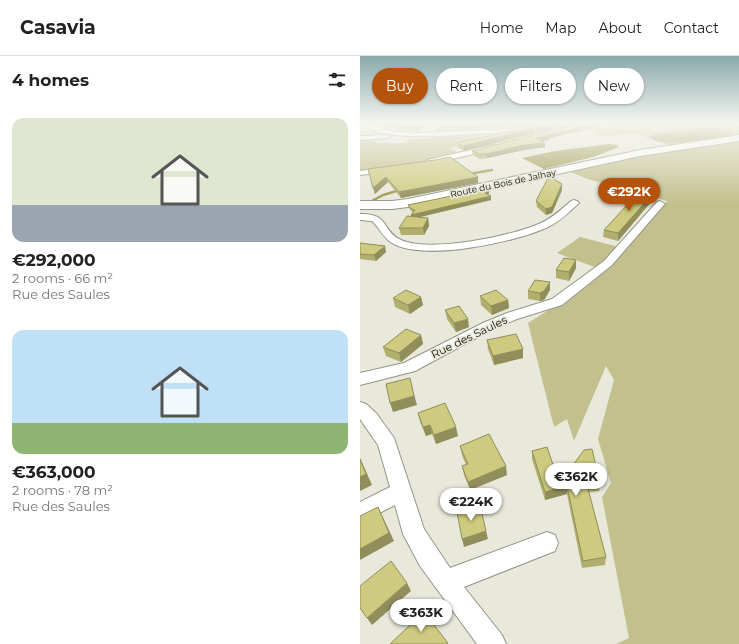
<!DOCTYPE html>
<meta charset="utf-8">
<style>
:root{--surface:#fff;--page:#f6f6f6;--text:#222;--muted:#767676;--line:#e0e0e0;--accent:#b45309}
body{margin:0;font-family:Montserrat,sans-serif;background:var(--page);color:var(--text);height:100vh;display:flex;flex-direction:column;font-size:15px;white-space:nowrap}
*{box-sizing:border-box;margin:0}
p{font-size:13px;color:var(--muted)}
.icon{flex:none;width:22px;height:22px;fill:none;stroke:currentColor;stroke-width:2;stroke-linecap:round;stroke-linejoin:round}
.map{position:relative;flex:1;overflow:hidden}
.drawer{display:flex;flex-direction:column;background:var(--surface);width:360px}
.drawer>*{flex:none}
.hud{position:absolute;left:12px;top:12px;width:307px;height:36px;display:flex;gap:8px}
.price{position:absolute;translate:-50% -34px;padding:0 9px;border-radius:14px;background:#fff;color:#222;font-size:13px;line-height:26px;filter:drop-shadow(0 1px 2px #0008)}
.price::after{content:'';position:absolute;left:50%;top:24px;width:12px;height:9px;margin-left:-6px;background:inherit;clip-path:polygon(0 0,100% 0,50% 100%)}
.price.active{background:var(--accent);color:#fff}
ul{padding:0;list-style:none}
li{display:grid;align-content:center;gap:8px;height:212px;padding:0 12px}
li span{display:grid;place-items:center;height:124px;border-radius:12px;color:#555}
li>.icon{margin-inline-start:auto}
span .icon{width:72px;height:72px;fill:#fffc;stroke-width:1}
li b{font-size:17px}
h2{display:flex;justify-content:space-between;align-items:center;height:48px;padding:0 12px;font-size:17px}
.pill{padding:0 14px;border-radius:18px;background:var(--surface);box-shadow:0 1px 3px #0004;font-size:14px;line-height:36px}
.pill.active{background:var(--accent);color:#fff}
header{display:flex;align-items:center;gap:24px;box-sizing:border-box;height:56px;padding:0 20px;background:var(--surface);border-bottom:1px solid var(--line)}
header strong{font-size:19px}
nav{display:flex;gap:22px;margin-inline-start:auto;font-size:14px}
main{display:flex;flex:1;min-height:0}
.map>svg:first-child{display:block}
.green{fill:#c2c08d}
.water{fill:#9d994f}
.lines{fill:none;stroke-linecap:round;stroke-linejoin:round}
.stream{stroke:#9d994f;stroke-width:2.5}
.minor-casing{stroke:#949488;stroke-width:2}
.major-casing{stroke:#949488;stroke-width:2}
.minor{fill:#fff;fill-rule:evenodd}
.major{fill:#fff;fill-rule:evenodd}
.wall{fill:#b1af6e}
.shaded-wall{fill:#908e5a}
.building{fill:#cecb80;stroke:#908e5a}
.labels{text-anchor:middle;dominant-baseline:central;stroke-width:3.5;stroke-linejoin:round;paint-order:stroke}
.far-street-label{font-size:9px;fill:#12110d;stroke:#e8e8db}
.street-label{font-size:11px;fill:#12110d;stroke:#e8e8db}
</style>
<header>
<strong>Casavia</strong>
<nav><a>Home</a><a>Map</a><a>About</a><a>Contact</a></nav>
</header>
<main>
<section class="drawer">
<h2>4 homes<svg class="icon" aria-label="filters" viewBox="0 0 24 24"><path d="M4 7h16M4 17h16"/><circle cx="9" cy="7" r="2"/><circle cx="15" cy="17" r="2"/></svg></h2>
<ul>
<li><span style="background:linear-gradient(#dfe7d0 70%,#9aa5b1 0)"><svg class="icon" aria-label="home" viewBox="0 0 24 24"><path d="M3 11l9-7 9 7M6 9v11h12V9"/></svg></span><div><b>€292,000</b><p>2 rooms · 66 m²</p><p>Rue des Saules</p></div></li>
<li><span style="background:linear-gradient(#bfe0f5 75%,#8fb573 0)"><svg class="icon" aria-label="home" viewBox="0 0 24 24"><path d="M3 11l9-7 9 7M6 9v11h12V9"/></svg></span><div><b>€363,000</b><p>2 rooms · 78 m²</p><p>Rue des Saules</p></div></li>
</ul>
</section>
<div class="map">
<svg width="379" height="588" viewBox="0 0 379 588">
<rect width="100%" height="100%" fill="#e8e8db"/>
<g class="green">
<polygon points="242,66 265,66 268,67 280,66 379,66 379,588 256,588 269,582 242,441 251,427 238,383 254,324 246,310 214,385 207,363 194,371 168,267 227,230 254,207 307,145 228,123 205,114 314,91 301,86 343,83 345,72 296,78 288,81 291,83 277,78 240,80 227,70 196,74 124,90 111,87 90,92 98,97 58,107 0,114 0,83 11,83 17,87 44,87 49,83 119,79 122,84 134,86 151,83 149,79 214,69 227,68 235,73 249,71"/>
<polygon points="220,181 259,191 237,212 197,197"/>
</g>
<g class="water">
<path d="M345 72 360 73 375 77C363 82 312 88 299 86 295 85 292 83 288 81L296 78Z"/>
<polygon points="249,88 257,89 259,91 233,101 184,113 162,102 195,95"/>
</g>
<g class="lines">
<g class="stream">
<polyline points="109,118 132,114"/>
<polyline points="8,147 23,139 40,134"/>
</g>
<defs>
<g id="minor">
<path d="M0 66H6L20 72 32 75 60 77 169 72 208 66H218L221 68 218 70C204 69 190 73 176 75 157 77 137 77 118 78 95 79 13 87 0 66Z"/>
<polygon points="27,79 30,81 29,82 0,84 0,80"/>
<polygon points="132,89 135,89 135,93 70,108 66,106 67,104"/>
<polygon points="29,111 33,113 32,115 0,119 0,115"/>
<path d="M214 144 217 145 219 147 217 149C208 157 199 166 188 171 157 186 63 206 32 187 23 182 19 171 12 165L0 164V158C30 157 21 175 41 184 70 197 153 180 181 167 192 162 202 153 211 145Z"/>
<polygon points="300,145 305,148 303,150 252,209 202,249 157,263 133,273 55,315 0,329 0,317 44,307 123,267 147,257 192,243 244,205 297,146"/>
<polygon points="0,346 6,348 16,357 34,382 64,473 90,512 187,476 195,479 198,487 195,495 104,531 142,579 146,588 117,588 60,510 43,478 35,449 0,467 0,446 30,431 18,389 0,363"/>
</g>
<polygon id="major" points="379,79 379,85 280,100 48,151 32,153 0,153 0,145 32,145 48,143 280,94"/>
</defs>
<use href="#minor" class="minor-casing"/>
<use href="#major" class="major-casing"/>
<use href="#minor" class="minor"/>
<use href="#major" class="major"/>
</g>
<g class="wall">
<polygon points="10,66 72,66 57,75 28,72"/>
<polygon points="77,66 217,66 176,76 177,71 175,70 77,75"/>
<polygon points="225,66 274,66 238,70 238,71 189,82 189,84 182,85 185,87 185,91 164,94 127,102 120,103 113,99 112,95"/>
<polygon points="175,72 175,77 104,95 97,91 97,87"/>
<polygon points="8,113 118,121 118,127 41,142 28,126 15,138"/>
<polygon points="202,134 192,157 186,159 177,151 176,145"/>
<polygon points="130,135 128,139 131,144 59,161 68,162 69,170 64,179 41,179 39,172 51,161 51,159 53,157 49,152 48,149"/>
<polygon points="296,140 258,185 243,181 244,174"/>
<polygon points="0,187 26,196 16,205 0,203"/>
<polygon points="216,204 216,212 209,225 196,222 196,214"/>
<polygon points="190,234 184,244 180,245 168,243 168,235"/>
<polygon points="120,240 148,244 149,252 132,259 121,249"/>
<polygon points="61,241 63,249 50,258 35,251 33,242"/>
<polygon points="85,254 109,271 96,276 87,263"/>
<polygon points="61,279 63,288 41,306 26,300 23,291"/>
<polygon points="127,284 163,302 134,309 128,293"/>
<polygon points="58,357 98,380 76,388 72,378 66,380 60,366"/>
<polygon points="100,390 147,419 110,434 104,419 102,410 106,409 102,399"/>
<polygon points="172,395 198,423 213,409 240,427 239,435 229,436 246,501 245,509 222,512 207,438 185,444 172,403"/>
</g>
<g class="shaded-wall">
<polygon points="65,66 72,66 57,75 57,71"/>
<polygon points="202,66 217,66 176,76 176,72"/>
<polygon points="244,66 274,66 238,70 238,71 189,82 189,84 177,86 176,82 187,79 237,67"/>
<polygon points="175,72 175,77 104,95 103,90"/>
<polygon points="185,87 185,91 164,94 127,102 126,98 164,89"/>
<polygon points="26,121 28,126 15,138 13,132"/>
<polygon points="118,121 118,127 41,142 39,136"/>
<polygon points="202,128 202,134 192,157 186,159 186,153"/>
<polygon points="130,132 130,135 126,141 125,137"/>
<polygon points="297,133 296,140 258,185 258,177"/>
<polygon points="131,140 131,144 52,163 51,159"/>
<polygon points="68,162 69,170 64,179 63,172"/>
<polygon points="25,190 26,196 16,205 14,199"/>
<polygon points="216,204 216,212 209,225 209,216"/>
<polygon points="190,226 190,234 184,244 180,245 180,237"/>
<polygon points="61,241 63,249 50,258 48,249"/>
<polygon points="148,244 149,252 132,259 131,250"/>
<polygon points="108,263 109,271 96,276 94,267"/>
<polygon points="61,279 63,288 41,306 39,297"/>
<polygon points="163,293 163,302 134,309 133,300"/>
<polygon points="52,331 57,349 33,356 30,347"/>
<polygon points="70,369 72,378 66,380 63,371"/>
<polygon points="96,371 98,380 76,388 74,379"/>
<polygon points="0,402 12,429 0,435"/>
<polygon points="146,410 147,419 110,434 108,426"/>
<polygon points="207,430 207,438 185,444 185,436"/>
<polygon points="18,451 34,485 0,504 0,493"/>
<polygon points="126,475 128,483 104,491 102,483"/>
<polygon points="47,527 51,535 12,569 7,562"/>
</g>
<g class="building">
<polygon points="20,66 65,66 57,71 27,68"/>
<polygon points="77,66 174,66 77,71"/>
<polygon points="175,66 202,66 176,72 179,69"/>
<polygon points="225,66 244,66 237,67 238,67 187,79 189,80 176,82 185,87 164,89 126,98 119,98 112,95"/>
<polygon points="175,72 103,90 97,87 151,75"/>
<polygon points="90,101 118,121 39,136 26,121 13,132 8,113 75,104"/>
<polygon points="189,120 202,128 192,151 186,153 176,145"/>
<polygon points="294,130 297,133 258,177 244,174 268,148"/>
<polygon points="130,132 125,137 131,140 51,159 55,154 53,154 48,149"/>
<polygon points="47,160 68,162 63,172 39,172"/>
<polygon points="0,187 25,190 14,199 0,198"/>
<polygon points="204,202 216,204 209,216 196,214"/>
<polygon points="175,224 190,226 184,235 180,237 168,235"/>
<polygon points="46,234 61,241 48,249 33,242"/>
<polygon points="136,234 148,244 131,250 120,240"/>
<polygon points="99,250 108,263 94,267 85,254"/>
<polygon points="46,273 61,279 39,297 23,291"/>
<polygon points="156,278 163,293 133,300 127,284"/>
<polygon points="50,322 54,340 30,347 26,328"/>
<polygon points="85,347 96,371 74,379 70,369 63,371 58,357"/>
<polygon points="129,378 146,410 108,426 102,410 108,408 100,390"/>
<polygon points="187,391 198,423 213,408 213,409 224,394 232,393 240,427 227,429 246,501 223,505 207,430 185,436 172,395"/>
<polygon points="0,403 6,418 0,421"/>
<polygon points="120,449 126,475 102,483 97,456"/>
<polygon points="18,451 29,477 0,493 0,460"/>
<polygon points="31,505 47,527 7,562 0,552 0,530"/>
<polygon points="64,556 88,587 86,588 30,588"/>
</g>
<linearGradient id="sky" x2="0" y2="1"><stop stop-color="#8aa9ab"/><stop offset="0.45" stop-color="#f5f5ef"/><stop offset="1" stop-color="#f5f5ef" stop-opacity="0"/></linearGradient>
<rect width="379" height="148" fill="url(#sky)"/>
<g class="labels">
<g class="far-street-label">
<text transform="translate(143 127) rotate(-12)">Route du Bois de Jalhay</text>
</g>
<g class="street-label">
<text transform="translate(109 281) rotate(-26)">Rue des Saules</text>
</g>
</g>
</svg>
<b class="price active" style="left:269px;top:156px">€292K</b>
<b class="price" style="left:216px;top:441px">€362K</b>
<b class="price" style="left:111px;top:466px">€224K</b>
<b class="price" style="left:61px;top:577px">€363K</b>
<div class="hud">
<a class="pill active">Buy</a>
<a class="pill">Rent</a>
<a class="pill">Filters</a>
<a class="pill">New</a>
</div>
</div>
</main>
